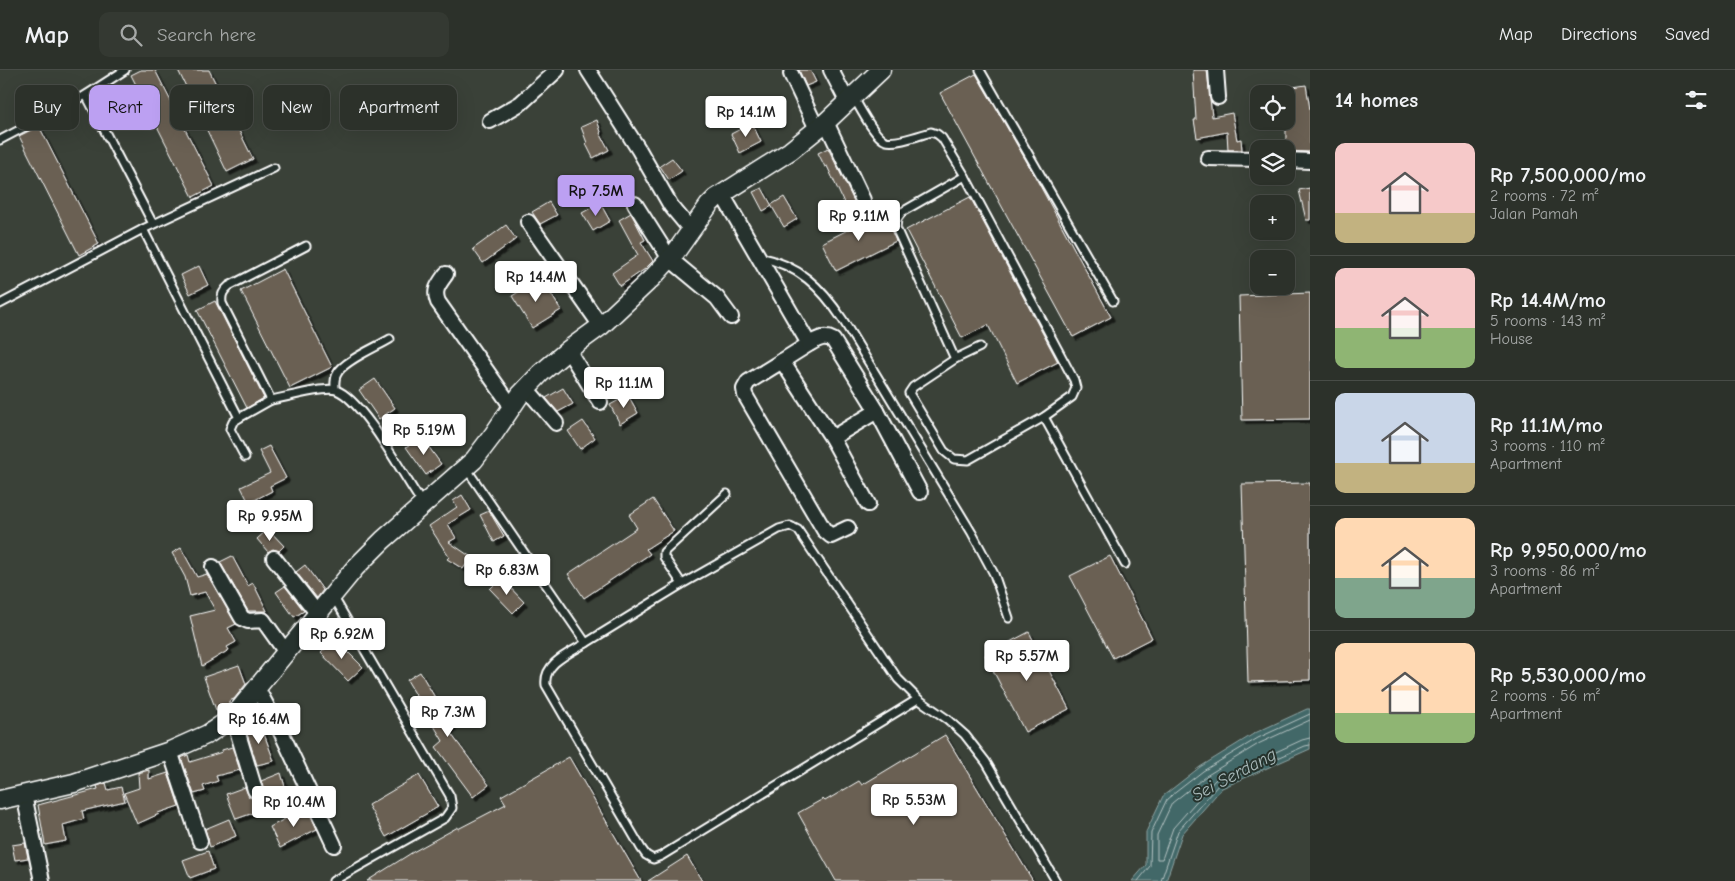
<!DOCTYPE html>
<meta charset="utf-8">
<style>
:root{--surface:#2c312a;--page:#343932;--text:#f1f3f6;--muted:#a6a9a8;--line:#484c47;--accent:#bca0f2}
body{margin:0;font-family:"Comic Neue",sans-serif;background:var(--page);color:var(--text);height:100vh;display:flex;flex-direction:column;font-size:19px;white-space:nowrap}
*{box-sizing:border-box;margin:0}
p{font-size:16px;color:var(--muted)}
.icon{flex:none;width:28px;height:28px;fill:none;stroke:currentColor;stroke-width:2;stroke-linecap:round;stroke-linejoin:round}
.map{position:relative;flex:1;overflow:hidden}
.side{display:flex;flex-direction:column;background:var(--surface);width:425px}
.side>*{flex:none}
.banner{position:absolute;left:15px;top:15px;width:475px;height:45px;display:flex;gap:10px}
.buttons{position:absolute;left:1250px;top:15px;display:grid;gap:10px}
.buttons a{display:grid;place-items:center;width:45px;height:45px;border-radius:10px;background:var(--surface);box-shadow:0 5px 20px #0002,0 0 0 1px var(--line);font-size:25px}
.price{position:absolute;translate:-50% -42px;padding:0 11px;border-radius:5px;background:#fff;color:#222;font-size:16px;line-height:32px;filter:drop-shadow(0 1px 2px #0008)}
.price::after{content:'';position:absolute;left:50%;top:30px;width:15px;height:11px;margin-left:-8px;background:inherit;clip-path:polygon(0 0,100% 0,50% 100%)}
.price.selected{background:var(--accent);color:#111}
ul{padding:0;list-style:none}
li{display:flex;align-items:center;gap:15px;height:125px;padding:0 25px}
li+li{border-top:1px solid var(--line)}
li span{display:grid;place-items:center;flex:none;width:140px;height:100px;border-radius:10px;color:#555}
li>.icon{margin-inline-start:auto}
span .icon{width:60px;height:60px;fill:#fffc;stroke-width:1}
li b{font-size:21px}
h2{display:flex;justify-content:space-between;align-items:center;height:60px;padding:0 25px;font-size:21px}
.tag{padding:0 18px;border-radius:10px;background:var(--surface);box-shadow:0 5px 20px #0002,0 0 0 1px var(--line);font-size:18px;line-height:45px}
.tag.selected{background:var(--accent);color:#111}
header{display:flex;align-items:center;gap:30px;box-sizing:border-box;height:70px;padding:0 25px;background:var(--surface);border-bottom:1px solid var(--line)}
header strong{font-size:24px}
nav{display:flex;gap:28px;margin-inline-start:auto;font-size:18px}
.search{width:350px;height:45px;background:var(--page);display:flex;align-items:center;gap:12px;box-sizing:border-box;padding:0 18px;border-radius:10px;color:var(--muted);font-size:19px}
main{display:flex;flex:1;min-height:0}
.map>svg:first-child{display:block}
.water{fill:#436868;stroke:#8ea4a4}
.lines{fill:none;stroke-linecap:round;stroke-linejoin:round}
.shore{stroke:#b4c3c3;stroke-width:1}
.building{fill:#6a6153;stroke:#fff;filter:url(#shadow)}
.service-casing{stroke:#fff;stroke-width:11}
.minor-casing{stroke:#fff;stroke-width:18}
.tertiary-casing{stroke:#fff;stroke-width:21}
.service{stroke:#26332d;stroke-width:7}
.minor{stroke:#26332d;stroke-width:14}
.tertiary{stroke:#26332d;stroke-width:18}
.labels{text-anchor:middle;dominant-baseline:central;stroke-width:4;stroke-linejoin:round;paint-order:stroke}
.water-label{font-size:18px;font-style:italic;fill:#abb;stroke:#26332d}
</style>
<header>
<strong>Map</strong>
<div class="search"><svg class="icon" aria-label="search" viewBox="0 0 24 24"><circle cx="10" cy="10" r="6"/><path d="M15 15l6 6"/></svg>Search here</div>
<nav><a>Map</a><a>Directions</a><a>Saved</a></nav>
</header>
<main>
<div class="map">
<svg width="1310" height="811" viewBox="0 0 1310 811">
<defs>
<filter id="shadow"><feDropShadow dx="3.5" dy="3.5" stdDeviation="0" flood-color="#0009"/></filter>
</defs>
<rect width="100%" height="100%" fill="#3a4138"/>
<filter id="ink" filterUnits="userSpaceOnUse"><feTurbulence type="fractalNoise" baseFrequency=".02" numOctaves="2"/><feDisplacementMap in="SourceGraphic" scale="10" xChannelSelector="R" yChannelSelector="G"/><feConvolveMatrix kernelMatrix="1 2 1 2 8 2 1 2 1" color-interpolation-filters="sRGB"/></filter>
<g filter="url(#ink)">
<polygon class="water" points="1307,639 1310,639 1310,679 1222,718 1182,764 1166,811 1132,811 1146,795 1146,762 1163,726 1200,697 1255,663"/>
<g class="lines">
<g class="shore">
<polyline points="1310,650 1260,673 1206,706 1172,733 1157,765 1157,789 1162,789 1173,758 1215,710 1302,670 1310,668"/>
<polyline points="1138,811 1150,796 1151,763 1167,729 1203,701 1258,668 1310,644"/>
<polyline points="1161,811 1178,761 1219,714 1305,676 1310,675"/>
</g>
</g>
<g class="building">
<polygon points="141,0 155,0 214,116 193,127 131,5"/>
<polygon points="178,0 209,0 253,89 227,102"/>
<polygon points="799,0 810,0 816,12 806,16"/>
<polygon points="1193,0 1207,0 1212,47 1232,43 1237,70 1241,69 1242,80 1228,80 1227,62 1197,68 1194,50 1196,50"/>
<polygon points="976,4 1031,99 1111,247 1073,267 940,23"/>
<polygon points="1306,15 1310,39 1310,82 1286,81 1286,18"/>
<polygon points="597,50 601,62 600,63 609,80 593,88 586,74 587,73 581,57"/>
<polygon points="752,53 761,72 740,83 731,64"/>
<polygon points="39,56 99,174 79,185 19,66"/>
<polygon points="828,78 855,133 846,137 827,96 825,97 818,83"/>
<polygon points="672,88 682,101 669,110 660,96"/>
<polygon points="762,118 772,136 763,141 753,122"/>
<polygon points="1310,118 1310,150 1306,150 1299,120"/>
<polygon points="784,127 797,149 784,157 771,135"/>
<polygon points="970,127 1058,292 1017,313 988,255 962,268 906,160"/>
<polygon points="549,132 557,145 540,154 532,142"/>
<polygon points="600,133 610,151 593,161 582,143"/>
<polygon points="883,142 896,171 836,201 822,173"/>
<polygon points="631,143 645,170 641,172 653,191 645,199 620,216 612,203 638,185 619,150"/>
<polygon points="506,155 516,169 483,193 473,179"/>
<polygon points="199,196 208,215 190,224 181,205"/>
<polygon points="283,199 332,297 290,318 241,221"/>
<polygon points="541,208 561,240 532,258 512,226"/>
<polygon points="1310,223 1310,349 1242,350 1239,226"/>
<polygon points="215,231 264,328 247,338 197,240"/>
<polygon points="375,309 395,338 379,349 359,320"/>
<polygon points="563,318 573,334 558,342 546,328"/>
<polygon points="628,325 638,343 620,354 610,335"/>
<polygon points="583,351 595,368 580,379 568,361"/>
<polygon points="421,366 441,394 426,405 406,377"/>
<polygon points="269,376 286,408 270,416 272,421 249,433 241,417 270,403 259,381"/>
<polygon points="1310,413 1310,610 1248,612 1242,414"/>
<polygon points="462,425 471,440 448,454 456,468 449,472 471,487 463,499 447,489 449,487 429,456 457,437 453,431"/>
<polygon points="653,429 674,461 646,479 650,484 584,528 568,504 637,458 629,445"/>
<polygon points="489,441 504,466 494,472 480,445"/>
<polygon points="268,459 284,476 279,481 273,479 268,482 257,469"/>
<polygon points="181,478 197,507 207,504 236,554 228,558 236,572 227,577 229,580 202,596 190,546 215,540 205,522 190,526 185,507 172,483"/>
<polygon points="232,486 248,516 253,513 267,541 248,541 220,492"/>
<polygon points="1110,486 1152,568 1113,588 1070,506"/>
<polygon points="305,495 323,520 317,528 296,502"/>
<polygon points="501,508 524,532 513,543 490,519"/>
<polygon points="285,516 304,541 294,547 276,522"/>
<polygon points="1029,562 1069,639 1025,662 985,585"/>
<polygon points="335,569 363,597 348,611 321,583"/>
<polygon points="239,595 246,614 234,629 229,631 229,635 216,640 204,607"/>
<polygon points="420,602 453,658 449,661 489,715 473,727 436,677 443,671 407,610"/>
<polygon points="260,653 274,691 257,695 245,658"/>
<polygon points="945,665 1033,811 836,811 798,743 823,729 825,731 859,711 862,715"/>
<polygon points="232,677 240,700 216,706 218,711 203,716 205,721 194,724 181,688 188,685 190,692 222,682 222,680"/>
<polygon points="569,687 641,811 367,811 413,782 458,757 458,759 506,734 501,726"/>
<polygon points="149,700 149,709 168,703 179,736 158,743 159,744 137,754 124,723 139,718 138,703"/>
<polygon points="281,703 288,727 257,736 259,741 236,749 226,724 245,717 249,727 258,728 264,722 261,711"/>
<polygon points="419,705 438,737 386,767 368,735"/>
<polygon points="106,713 108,720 121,717 125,731 82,741 84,749 63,755 66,771 45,775 38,735 98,719 97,716"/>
<polygon points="307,737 317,759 280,778 270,757"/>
<polygon points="229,749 236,766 210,777 205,759"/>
<polygon points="25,773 28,788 15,790 12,775"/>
<polygon points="208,781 214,799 190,808 183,790"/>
<polygon points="687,786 702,811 648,811"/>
</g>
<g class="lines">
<defs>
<g id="service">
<polyline points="125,0 86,25 153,154"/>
<polyline points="980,0 1113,231"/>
<path d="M854 28C860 38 875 68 886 71 896 74 920 65 931 62L937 64 942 68 965 106 1074 310 1076 318 1072 327 1044 347 968 390 954 389 944 381 909 323 913 317 955 289 980 277"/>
<polyline points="0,70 86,25"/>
<polyline points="143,159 274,98"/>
<path d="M306 176 229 216C223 221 221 225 222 233L271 330C284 328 325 316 336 320 362 329 402 403 418 427L424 433"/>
<path d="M759 187C799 195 821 217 843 250L972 463 994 504 1009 548"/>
<polyline points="0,234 143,159 239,348 233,352 230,359 245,387"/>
<polyline points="955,289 896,158 897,149 902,142 965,106"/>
<path d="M335 319C335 314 334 309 337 304 343 291 377 277 390 269"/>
<polyline points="1044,347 1125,494"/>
<polyline points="239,348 271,330"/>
<polyline points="466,398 586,573 682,514 779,459 790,456 798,460 898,609 918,629 947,649 965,665 986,692 1056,811"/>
<polyline points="682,514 664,487 664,482 727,424"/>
<polyline points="333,526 450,726 452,738 445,748 333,811"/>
<path d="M586 573C570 583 543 593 546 615L641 778 646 785 653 789 661 786 918 629"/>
</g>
<g id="minor">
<polyline points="588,0 639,80 671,136 691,160"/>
<polyline points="831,0 848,33"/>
<polyline points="1216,0 1218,27"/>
<polyline points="791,4 817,59"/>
<polyline points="490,51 521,33 557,0"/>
<polyline points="826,52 863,130"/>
<polyline points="1208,88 1259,89"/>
<polyline points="1286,90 1310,91"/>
<polyline points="722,124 809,274 782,291 832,368 868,434"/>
<polyline points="635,134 670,189 717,228 731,247"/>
<polyline points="528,152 601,256"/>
<path d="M446 204C439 214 433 220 438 232L512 337"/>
<path d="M809 274C818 269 824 265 833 270L877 341 920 422"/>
<polyline points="568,280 600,332"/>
<polyline points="782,291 748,312 744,319 745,325 824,460 831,466 848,458"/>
<polyline points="526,318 556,353"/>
<polyline points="832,368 877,341"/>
<polyline points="274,488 317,543"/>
<polyline points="213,497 242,548 248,551 263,550 285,581"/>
<polyline points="257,618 283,666 334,775"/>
<polyline points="233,647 255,720"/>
<polyline points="170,681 200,771"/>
<polyline points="24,725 42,811"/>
</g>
<polyline id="tertiary" points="0,730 74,713 170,681 208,664 233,647 355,498 383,470 474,390 493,365 520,325 541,303 568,280 601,256 653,207 675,183 709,135 716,128 790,81 826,52 881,0"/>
</defs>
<use href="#service" class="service-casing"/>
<use href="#minor" class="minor-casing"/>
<use href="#tertiary" class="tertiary-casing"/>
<use href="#service" class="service"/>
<use href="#minor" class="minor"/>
<use href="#tertiary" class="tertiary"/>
</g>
</g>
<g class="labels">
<g class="water-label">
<text transform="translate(1234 705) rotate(-28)">Sei Serdang</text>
</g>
</g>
</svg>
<div class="buttons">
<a><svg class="icon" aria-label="locate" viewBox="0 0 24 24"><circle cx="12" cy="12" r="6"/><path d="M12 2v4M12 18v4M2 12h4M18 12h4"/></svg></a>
<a><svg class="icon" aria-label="layers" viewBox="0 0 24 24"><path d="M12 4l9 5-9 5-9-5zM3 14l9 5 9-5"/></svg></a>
<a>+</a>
<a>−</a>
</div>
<b class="price" style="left:746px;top:68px">Rp 14.1M</b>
<b class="price selected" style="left:596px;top:147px">Rp 7.5M</b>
<b class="price" style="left:859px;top:172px">Rp 9.11M</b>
<b class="price" style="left:536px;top:233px">Rp 14.4M</b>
<b class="price" style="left:624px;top:339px">Rp 11.1M</b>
<b class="price" style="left:424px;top:386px">Rp 5.19M</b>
<b class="price" style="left:270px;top:472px">Rp 9.95M</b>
<b class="price" style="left:507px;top:526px">Rp 6.83M</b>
<b class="price" style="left:342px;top:590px">Rp 6.92M</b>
<b class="price" style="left:1027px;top:612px">Rp 5.57M</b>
<b class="price" style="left:448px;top:668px">Rp 7.3M</b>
<b class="price" style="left:259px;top:675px">Rp 16.4M</b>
<b class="price" style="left:914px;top:756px">Rp 5.53M</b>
<b class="price" style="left:294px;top:758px">Rp 10.4M</b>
<div class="banner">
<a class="tag">Buy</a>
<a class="tag selected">Rent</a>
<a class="tag">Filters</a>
<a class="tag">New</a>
<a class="tag">Apartment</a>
</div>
</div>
<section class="side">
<h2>14 homes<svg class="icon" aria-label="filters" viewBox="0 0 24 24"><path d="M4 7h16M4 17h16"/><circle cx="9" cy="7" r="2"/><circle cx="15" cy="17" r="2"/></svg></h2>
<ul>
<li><span style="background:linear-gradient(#f6c9c9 70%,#c2b280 0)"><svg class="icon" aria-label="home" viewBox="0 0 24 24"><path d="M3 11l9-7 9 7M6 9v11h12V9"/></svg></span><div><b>Rp 7,500,000/mo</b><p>2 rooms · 72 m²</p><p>Jalan Pamah</p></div></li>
<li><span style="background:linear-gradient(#f6c9c9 60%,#8fb573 0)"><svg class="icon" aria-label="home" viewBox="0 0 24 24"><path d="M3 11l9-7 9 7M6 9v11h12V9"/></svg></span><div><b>Rp 14.4M/mo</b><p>5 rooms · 143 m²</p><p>House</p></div></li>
<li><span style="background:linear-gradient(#c9d6e8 70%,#c2b280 0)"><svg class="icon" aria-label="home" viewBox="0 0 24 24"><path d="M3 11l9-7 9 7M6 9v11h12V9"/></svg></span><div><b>Rp 11.1M/mo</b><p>3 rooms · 110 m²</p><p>Apartment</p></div></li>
<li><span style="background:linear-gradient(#ffd9b3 60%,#7fa58c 0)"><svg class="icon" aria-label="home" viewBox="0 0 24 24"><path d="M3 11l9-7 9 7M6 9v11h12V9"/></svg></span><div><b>Rp 9,950,000/mo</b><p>3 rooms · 86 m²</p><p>Apartment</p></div></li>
<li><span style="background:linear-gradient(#ffd9b3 70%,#8fb573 0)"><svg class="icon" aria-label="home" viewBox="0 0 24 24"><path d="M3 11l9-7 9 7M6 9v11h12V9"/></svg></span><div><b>Rp 5,530,000/mo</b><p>2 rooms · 56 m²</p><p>Apartment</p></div></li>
</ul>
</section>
</main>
